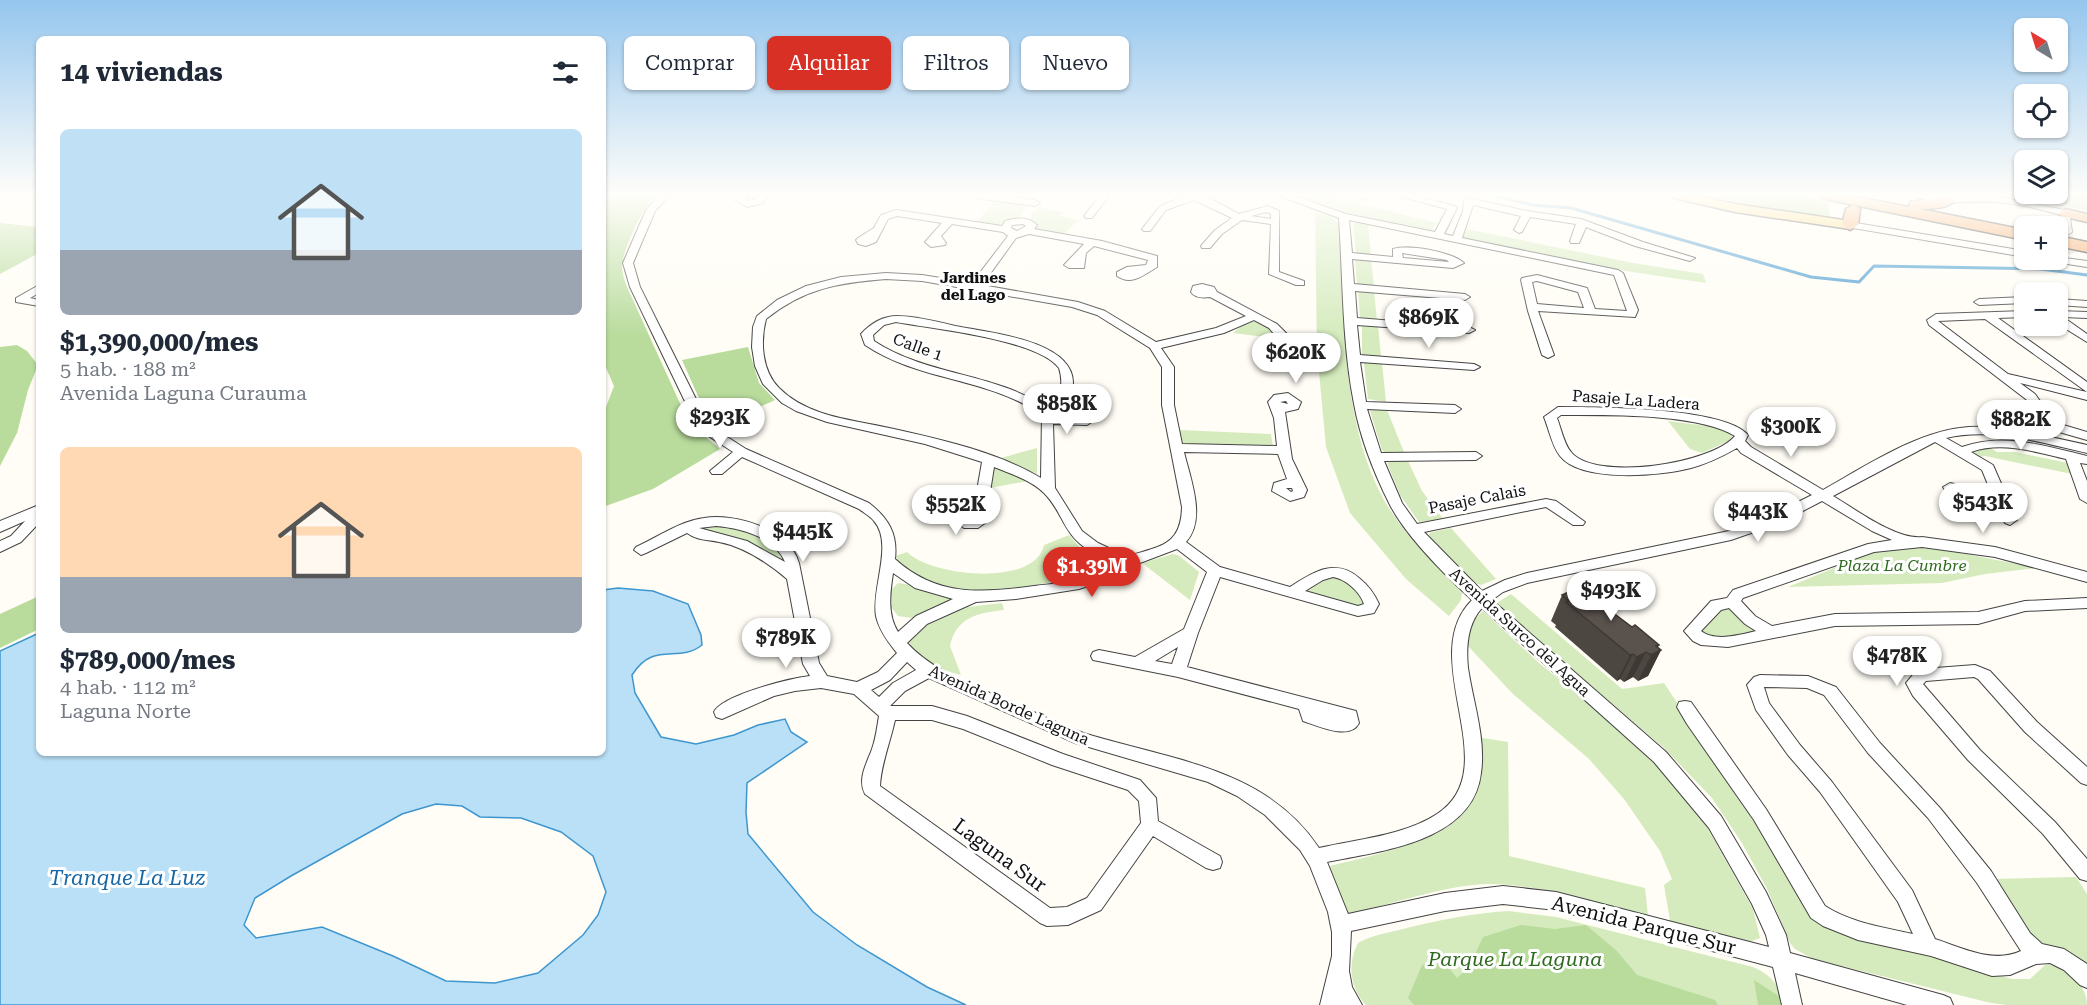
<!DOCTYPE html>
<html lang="es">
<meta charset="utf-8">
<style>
:root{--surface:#fff;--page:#f6f6f7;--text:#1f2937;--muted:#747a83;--accent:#d93025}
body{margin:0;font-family:"Roboto Serif",serif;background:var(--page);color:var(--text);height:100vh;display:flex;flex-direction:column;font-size:22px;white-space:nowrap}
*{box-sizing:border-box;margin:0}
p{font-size:20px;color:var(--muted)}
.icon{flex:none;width:33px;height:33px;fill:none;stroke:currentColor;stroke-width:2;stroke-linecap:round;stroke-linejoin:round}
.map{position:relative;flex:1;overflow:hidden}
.sheet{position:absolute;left:36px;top:36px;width:570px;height:720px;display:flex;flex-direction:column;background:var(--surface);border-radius:9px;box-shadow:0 2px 4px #0004}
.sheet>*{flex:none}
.guide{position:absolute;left:624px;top:36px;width:570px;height:54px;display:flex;gap:12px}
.needle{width:39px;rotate:322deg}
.fabs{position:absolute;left:2014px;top:18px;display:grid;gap:12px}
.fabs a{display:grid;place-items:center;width:54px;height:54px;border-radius:9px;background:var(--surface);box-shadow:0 2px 4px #0004;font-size:30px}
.price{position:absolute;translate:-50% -51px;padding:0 14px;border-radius:21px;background:#fff;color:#222;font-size:20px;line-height:39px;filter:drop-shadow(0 2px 3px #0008)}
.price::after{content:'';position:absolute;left:50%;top:36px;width:18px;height:14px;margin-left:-9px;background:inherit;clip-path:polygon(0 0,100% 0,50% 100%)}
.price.on{background:var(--accent);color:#fff}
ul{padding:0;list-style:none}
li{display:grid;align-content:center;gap:12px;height:318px;padding:0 24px}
li span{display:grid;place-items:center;height:186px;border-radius:9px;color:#555}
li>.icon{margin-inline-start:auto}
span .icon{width:108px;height:108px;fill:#fffc;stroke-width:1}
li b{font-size:26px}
h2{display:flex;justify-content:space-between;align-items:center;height:72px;padding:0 24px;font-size:26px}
.chip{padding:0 21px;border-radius:9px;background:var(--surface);box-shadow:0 2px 4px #0004;font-size:21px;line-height:54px}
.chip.on{background:var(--accent);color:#fff}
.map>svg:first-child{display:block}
.green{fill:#d5ebbd}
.forest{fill:#b9dc9c}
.water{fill:#b9e0f7;stroke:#3f96cf;stroke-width:1.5;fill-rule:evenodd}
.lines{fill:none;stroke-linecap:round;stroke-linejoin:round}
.stream{stroke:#3f96cf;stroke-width:3}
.minor-tunnel{stroke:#dbdad3;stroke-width:10;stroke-dasharray:10 5;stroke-linecap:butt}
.minor-casing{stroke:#444;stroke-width:2}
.major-casing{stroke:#222;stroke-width:3}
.highway-casing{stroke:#222;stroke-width:3}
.minor{fill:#fff;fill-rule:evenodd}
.major{fill:#f9d66b;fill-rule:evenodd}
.highway{fill:#f5a25d;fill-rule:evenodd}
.wall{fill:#4d4742}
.shaded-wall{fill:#3f3936}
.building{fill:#5a524d;stroke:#3f3936;stroke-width:1.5}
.labels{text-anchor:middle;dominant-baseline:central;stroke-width:6;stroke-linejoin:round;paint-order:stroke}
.far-neighbourhood-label{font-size:15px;font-weight:bold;fill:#111;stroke:#fff}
.street-label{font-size:16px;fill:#111;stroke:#fff}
.park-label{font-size:16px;font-style:italic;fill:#2f6b1f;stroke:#fff}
.near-street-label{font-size:20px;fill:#111;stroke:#fff}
.near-park-label{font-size:20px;font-style:italic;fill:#2f6b1f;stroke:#fff}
.near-water-label{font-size:21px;font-style:italic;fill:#1768a6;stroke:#fff}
</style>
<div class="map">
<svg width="2087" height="1005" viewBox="0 0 2087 1005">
<rect width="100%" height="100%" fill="#fffdf5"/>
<g class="green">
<polygon points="1290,195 1324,195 1437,223 1431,231 1347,213"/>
<polygon points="995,200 1027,206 1020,217 1007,220 997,226 976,223"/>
<polygon points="1038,207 1064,212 1059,216 1078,220 1062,236 1035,231 1037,226 1030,220 1032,214"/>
<path d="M1315 212 1330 216 1339 224C1345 316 1340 430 1390 510 1410 541 1437 566 1462 593L1461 600 1449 616 1406 579 1350 513 1326 447 1317 350Z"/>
<polygon points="1357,222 1368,225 1371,255 1356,253 1353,223"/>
<polygon points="1467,229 1633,263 1703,274 1706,283 1626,271 1465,238 1463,237"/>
<polygon points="1355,260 1371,260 1374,286 1357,284"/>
<polygon points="1360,290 1374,291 1377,320 1360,317 1358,291"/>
<path d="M1260 321C1267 325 1275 329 1275 338L1233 333 1245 323Z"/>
<polygon points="1362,325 1378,325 1381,357 1362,354"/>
<polygon points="1366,362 1382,363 1386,402 1368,399 1364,363"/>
<polygon points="1373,410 1387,410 1404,452 1385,453 1382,450 1370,411"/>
<polygon points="1668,421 1715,427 1731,432 1733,439 1702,453 1690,449"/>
<polygon points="1179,430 1271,434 1273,447 1180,445"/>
<polygon points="1989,447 1997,452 2015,452 2068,463 2072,474 1985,456 1980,457 1975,454 1975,451"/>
<polygon points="1037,448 1037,474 1001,458"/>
<polygon points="1391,461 1408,461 1422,491 1443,519 1419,522 1400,495 1387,463"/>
<polygon points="991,465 1028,481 989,488"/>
<path d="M707 525C738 529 764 533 785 558L780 561 741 540 700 530 701 526Z"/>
<polygon points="1451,528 1496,579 1481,585 1475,583 1430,537 1429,533"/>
<path d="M1069 535 1083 551 1079 570 1067 580 1005 589 974 591 927 583 897 563 896 556 907 552C930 576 1035 588 1044 545Z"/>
<polygon points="1926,546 2037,568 1985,574 1942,583 1788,587 1877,550"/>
<polygon points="1173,554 1178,555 1199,572 1190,600 1142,563"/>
<polygon points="1330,573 1340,575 1368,602 1360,608 1305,593 1304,588"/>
<polygon points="898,583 912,585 953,599 913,618 898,616 891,607 891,590"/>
<path d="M1511 594 1622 689 1664 683 1776 852 1818 922 1826 928 2012 979H2030L2045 965C2066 963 2087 985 2087 1005H2007L1991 1003 1813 959 1795 949 1790 943 1767 889 1742 843 1712 798 1663 747 1495 604Z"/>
<path d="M1002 603 1004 610C978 613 956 617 950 646L961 675C938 670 918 658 906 638L908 634 967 607Z"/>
<path d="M1731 604 1760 630C1735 639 1720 645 1697 629L1719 607Z"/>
<path d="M1483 611 1539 663 1610 720 1665 774 1706 825 1753 909 1760 938 1749 942 1670 921 1664 885 1672 879 1660 851 1624 799 1589 759 1513 694 1467 645C1467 631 1471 621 1483 611Z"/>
<path d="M1477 737 1508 742 1509 856 1645 888 1648 916C1599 904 1536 883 1487 884 1446 885 1389 905 1348 914L1328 869 1330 866C1361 858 1444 842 1461 814 1467 803 1474 752 1477 737Z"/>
<polygon points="2076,877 2087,894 2087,965 2060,948 2038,942 2031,937 1993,879"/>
<path d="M1509 911 1556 917 1753 967C1771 975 1781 986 1783 1005H1366C1350 989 1347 963 1358 943 1372 935 1388 933 1403 929 1438 920 1473 913 1509 911Z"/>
</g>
<g class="forest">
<path d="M603 195H656C643 205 623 250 622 266 622 274 625 282 628 289L683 410 697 430 720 449 653 489 603 507V415L614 386 603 361Z"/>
<polygon points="1705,195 1797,195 1828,202 1830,216 1764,208"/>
<polygon points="2047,195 2087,195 2087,211 2070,207"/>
<polygon points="0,223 39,227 39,253 0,274"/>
<polygon points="17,345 27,351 38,365 28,390 17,433 0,466 0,347"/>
<polygon points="748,347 759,383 775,400 718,426 702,405 682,360"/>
<polygon points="39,596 39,629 0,648 0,614"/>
<polygon points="1521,925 1555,929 1586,925 1617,951 1637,975 1715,1000 1718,1005 1414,1005 1408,998 1422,965 1442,959 1457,978 1469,967 1483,937"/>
<polygon points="1754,980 1782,998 1783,1005 1758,1005"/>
</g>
<path class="water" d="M618 588 653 591 688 604 701 635 702 645C678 664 654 640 632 675L635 693 661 737 696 744 734 735 758 725 785 719 791 732 807 742 747 783 746 812 748 834 813 912 857 945 927 987 966 1005H0V651L39 633V753H603V590ZM436 804 462 806 480 817 521 818 561 832 593 856 606 892 598 915 583 935 538 973 495 983 446 981 393 956 322 927 256 938 244 925 255 898 291 876 402 814Z"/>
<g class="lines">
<polyline class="stream" points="1491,195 1533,205 1571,208 1811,277 1859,282 1874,266 2041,269 2087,275"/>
<polyline class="minor-tunnel" points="2067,232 2073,253"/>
<defs>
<g id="minor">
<path d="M660 195H670L655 211 633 263 640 287 703 413 718 431 746 449 869 503C888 518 898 533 895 559 937 597 981 593 1034 586 1047 584 1064 585 1073 575 1079 570 1078 561 1082 555L1090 551C1062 534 1064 513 1044 493 1031 480 1011 474 994 467L985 523 978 528H964L957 522C960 509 963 507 975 502L982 462 925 444 827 422 796 411 782 403 763 384 755 366 752 347 753 327 757 316 777 300 806 286 841 277 886 273 922 275 972 283 1008 236 1003 232 952 224 941 236 946 243 945 245 931 247 925 242 942 223 897 216 888 219 876 242 866 246 858 244 856 240 858 238 874 228 881 215 896 210 1002 226 1005 221C1017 218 1027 216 1037 225L1034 229 1102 241 1157 256V267C1144 275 1131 286 1117 276V272L1127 267 1146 265 1148 260 1094 246 1086 253 1084 268H1069L1064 265 1084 244 1029 234 1016 238 982 285 1078 302 1105 311 1156 342 1216 328 1246 316 1210 297C1203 298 1195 298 1191 292L1193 286 1202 284 1214 287 1217 292 1277 324 1287 334 1284 347 1288 356 1275 361 1263 357 1260 351 1273 345 1275 335 1269 328 1254 320 1224 333 1161 348 1174 367V405L1182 444 1277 446 1274 418 1268 402 1274 395 1288 393 1301 402 1298 409 1285 412 1292 459 1307 490 1304 497 1290 501 1272 491 1274 483 1287 479 1278 454 1184 452C1190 478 1207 519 1186 542L1220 567 1290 587C1312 573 1335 557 1359 578 1368 585 1374 593 1379 604L1374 613 1358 616 1220 577 1198 633 1187 667 1356 711 1359 723C1350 741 1318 726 1303 721L1299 709 1178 677 1093 660 1091 656 1093 652 1099 650 1135 657 1184 629 1207 572 1177 549 1132 566 1114 577 1079 589 1016 599 976 602 927 624 907 643C931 669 965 682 997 696 1028 708 1058 725 1090 735 1173 760 1267 769 1319 848 1358 839 1403 836 1437 814 1508 768 1414 658 1472 600 1446 576 1404 534 1389 503 1374 473 1360 437 1354 404 1342 343 1343 279 1339 218L1277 195H1291L1346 214 1435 232 1447 209 1395 195H1411L1455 206 1457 208 1444 234 1453 236 1463 211 1464 201 1469 198 1527 211 1581 219 1643 242 1695 258 1690 261 1635 246 1586 227 1579 243H1571L1570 241 1576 224 1530 217 1522 232 1519 233 1514 230 1521 216 1473 205 1462 238 1618 270 1623 273 1638 310 1635 317 1538 311 1554 355 1548 358 1542 355 1528 311 1521 280 1522 278 1537 275 1587 288 1595 309 1627 311 1614 275 1349 220 1352 253 1393 257V249C1409 244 1452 252 1464 263L1453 268 1352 259 1354 284 1465 294 1470 297 1465 300 1355 291 1357 318 1469 327 1475 330 1469 333 1357 325 1360 355 1474 364 1480 367 1474 370 1360 362 1366 402 1455 405 1461 409 1455 413 1367 409 1381 453 1476 452 1482 456 1476 460 1384 461 1402 503 1417 524 1546 499 1556 501 1585 522 1583 525H1573L1546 507 1424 532 1482 591 1505 580 1527 573 1729 531 1770 516 1812 495 1741 453 1737 448C1723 456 1707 464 1691 468 1661 476 1581 483 1560 456 1552 446 1549 429 1544 417L1558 407C1597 407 1724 407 1748 435L1745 441 1751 447 1823 490C1866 466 1919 430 1969 427 2009 425 2048 437 2087 445V453C2041 443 1994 427 1946 438L1962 447C2004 432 2045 446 2087 456V464L2080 463 2087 481V503L2080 499 2066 459C2036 452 2002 441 1971 452L1993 465 2017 520 2010 525 2005 523 1995 501 1945 490 1943 487 1950 483 1991 492 1982 470 1935 442 1833 496C1855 509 1896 540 1922 537L1995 547 2087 572V582L1995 557 1922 547 1874 552 1743 598 1741 601 1755 616 1772 626 1835 614 1978 612 2025 601 2087 598V608L2025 611 1978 624 1835 626 1728 647 1701 645 1693 641 1684 631 1711 601 1727 598 1733 590 1868 544 1892 540 1872 531 1822 501 1780 523 1731 540 1527 583 1503 592 1492 600 1666 752 1721 816 1766 892 1786 935 1790 953 1943 995 1950 998 1953 1005H1907L1795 973 1802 1005H1782L1773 967 1556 910 1503 904 1445 911 1351 931 1349 971 1352 987 1362 1005H1320L1332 956V932L1328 912 1310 866 1300 850 1265 815 1237 796 1208 782 1075 743 929 678 905 691 890 706H932L967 716 1063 754 1140 780 1156 798 1158 821 1220 856 1222 862 1220 868 1213 870 1206 868 1153 836 1101 910 1068 925 1047 926 1040 923 865 794C857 779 867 763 872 749 876 738 877 727 879 716L854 694 821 688 795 691 774 696 722 719 716 717 714 712C722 695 791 678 810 676L803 664 787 579C768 563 745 547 719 542 707 539 698 541 687 533L646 553 641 555 634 550 636 547C658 537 680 521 704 518 736 513 789 529 799 563L819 663 827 676 857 682 878 672 897 653C888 642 879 630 876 616 871 588 894 544 874 521 870 516 864 513 859 509L742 457 722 474H712L710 471 733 452 710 437 691 414 630 287 623 263 646 210ZM1023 224 1026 226 1017 231 1011 228 1012 225ZM1402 253 1447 260 1449 262 1403 258ZM886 279 922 281 1072 307 1097 315 1150 348 1162 367V405L1182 507C1181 549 1156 546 1123 558L1113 550 1098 543 1082 531 1055 488 1053 424 1087 425 1093 421 1087 417 1054 416C1065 407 1073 398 1073 382 1072 341 992 333 961 327 941 323 918 316 897 316 883 316 870 324 861 334L865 345C920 382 988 377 1042 415L1041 478C997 452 943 440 894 429 856 420 809 418 779 388 762 371 760 342 766 319 805 288 838 283 886 279ZM1537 281 1578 292 1584 308 1537 304 1532 282ZM896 322C933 329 1037 339 1059 368 1064 384 1061 398 1048 409 996 372 929 377 874 341L873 335 884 325ZM1286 401 1288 404 1280 402ZM1561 415C1606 415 1698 413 1735 436 1712 464 1595 482 1571 452 1564 444 1561 428 1557 418ZM1286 488H1292L1293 491 1291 492ZM716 526C740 528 775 537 785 562L747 541 699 528ZM1101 558H1105L1110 563V566L1101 570 1092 565 1093 561ZM893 573 915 588 953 599 916 616 898 632C887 614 890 593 893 573ZM1333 577C1346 579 1360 592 1364 604L1358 606 1305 591 1323 580ZM1482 608 1654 762 1709 828 1752 904 1766 935 1769 947 1556 892 1503 886 1445 893 1348 914 1327 862C1381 851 1473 842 1481 773 1486 738 1473 702 1468 668 1466 648 1467 624 1482 608ZM1729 608 1745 624 1756 631C1739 635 1715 642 1701 631L1721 610ZM1178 647 1172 664 1155 661ZM907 662 916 670 893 683 879 697 871 690 890 680ZM895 720H932L963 729 1052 765 1128 790 1139 801 1141 823 1087 898 1067 907 1050 908 880 786C881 764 890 743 895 720Z"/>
<polygon points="740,195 750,195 746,199 748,201 757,199 755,195 765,195 767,198 763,203 747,207 735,200"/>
<polygon points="971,195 996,195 1035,200 1040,203 1035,206 976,198"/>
<polygon points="1100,195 1110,195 1092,218 1086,218 1084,216"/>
<path d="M1187 195H1203L1239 214 1268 206 1279 211V272L1304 281V285H1296L1269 274 1271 224 1242 220 1222 234 1210 248H1202L1201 246 1215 230 1232 218 1194 200 1166 210 1150 231H1144L1142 229 1160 206ZM1267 212 1271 214V219L1251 216Z"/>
<polygon points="1361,195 1371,195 1364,200 1359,197"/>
<path d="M1913 195 1994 196 2069 211 2072 232 2067 235 2062 232 2061 215C2040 209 2019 204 1997 202 1975 200 1930 207 1913 195Z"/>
<polygon points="1850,222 2025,251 2025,257 1847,227 1845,225"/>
<polygon points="2058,257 2087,261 2087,267 2054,262 2053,260 2058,260"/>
<polygon points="39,285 39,293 30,298 39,300 39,306 16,302 16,298"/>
<polygon points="2025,297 2025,303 1979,305 1974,302 1979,299"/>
<polygon points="2058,299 2087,301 2087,307 2058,305"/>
<polygon points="2025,311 2025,317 1998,318 2087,382 2087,392 1985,319 1938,321 2008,374 2087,392 2087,400 2020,383 2035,394 2050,415 2060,424 2087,432 2087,440 2052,430 2042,421 2027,400 1929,325 1927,320 1936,314"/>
<polygon points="2058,311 2087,312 2087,318 2063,317 2087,334 2087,342 2058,324"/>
<polygon points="39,505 39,523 21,542 0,552 0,541 11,536 25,521 0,532 0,521"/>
<polygon points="1975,665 1990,671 2037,722 2087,767 2087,785 2081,783 2025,732 1978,679 1974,677 1926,681 1923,684 1980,750 2055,822 2087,859 2087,881 2080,879 2043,834 1968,760 1913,696 1906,683 1916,671 1922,669"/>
<path d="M1760 675 1808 676 1836 687 1880 743 1940 808 1991 871 2030 933 2042 944 2064 949 2087 964V988L2080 985 2064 970 2050 963 2036 964 2010 975 1992 976 1931 956 1858 940 1823 926 1811 918 1754 820 1687 724 1677 707 1679 702 1685 701 1691 702 1766 809 1825 906C1852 923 1882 927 1913 934L1898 902 1820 792 1788 755 1756 710 1747 685 1754 677ZM1764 687 1807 688 1824 695 1868 753 1928 818 1977 883 2021 951C1993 964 1963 948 1935 939L1912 890 1832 782 1800 745 1769 703Z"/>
</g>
<polygon id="major" points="1672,195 1694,195 1735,204 1850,221 1856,225 1850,229 1735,212 1674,198"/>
<g id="highway">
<path d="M1820 195H1848L1909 207 1910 202C1914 201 1952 196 1954 197L1956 200C1947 209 1933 209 1920 209L2025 230V240L1854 205 1860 209 1858 225 1850 230 1842 225 1846 209 1853 205 1822 198Z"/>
<polygon points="2066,209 2087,214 2087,222 2061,216 2059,213"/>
<polygon points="2058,236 2087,242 2087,252 2058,246"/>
</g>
</defs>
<use href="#minor" class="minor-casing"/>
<use href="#major" class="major-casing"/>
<use href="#highway" class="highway-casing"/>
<use href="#minor" class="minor"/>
<use href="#major" class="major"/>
<use href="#highway" class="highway"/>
</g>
<polygon class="wall" points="1562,595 1614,613 1632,627 1659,645 1658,647 1661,650 1648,676 1638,681 1633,677 1624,682 1620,679 1617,681 1555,627 1556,625 1551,621"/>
<g class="shaded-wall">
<polygon points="1659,645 1654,654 1661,650 1648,676 1638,681 1656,646"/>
<polygon points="1646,652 1633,677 1624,682 1637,657"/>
<polygon points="1633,654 1620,679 1617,681 1630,655"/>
</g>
<polygon class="building" points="1582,586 1587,590 1590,588 1616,610 1612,612 1632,627 1635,625 1659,645 1656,646 1661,650 1651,655 1646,652 1637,657 1633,654 1630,655 1566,602 1569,601 1562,595"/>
<linearGradient id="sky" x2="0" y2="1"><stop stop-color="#95c6ee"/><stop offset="0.58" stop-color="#fffefa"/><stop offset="1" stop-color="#fffefa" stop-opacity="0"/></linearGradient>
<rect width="2087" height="336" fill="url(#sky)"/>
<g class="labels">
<g class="far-neighbourhood-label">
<text x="973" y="278">Jardines<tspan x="973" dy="17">del Lago</tspan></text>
</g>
<g class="street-label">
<text transform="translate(918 347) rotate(20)">Calle 1</text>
<text transform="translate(1636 400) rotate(4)">Pasaje La Ladera</text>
<text transform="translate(1477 499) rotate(-11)">Pasaje Calais</text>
<text transform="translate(1520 632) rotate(42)">Avenida Surco del Agua</text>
<text transform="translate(1009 705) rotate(24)">Avenida Borde Laguna</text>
</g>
<g class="park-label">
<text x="1902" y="565">Plaza La Cumbre</text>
</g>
<g class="near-street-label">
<text transform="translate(1000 855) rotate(36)">Laguna Sur</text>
<text transform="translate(1644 925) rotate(14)">Avenida Parque Sur</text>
</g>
<g class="near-park-label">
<text x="1515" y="959">Parque La Laguna</text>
</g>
<g class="near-water-label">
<text x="127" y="878">Tranque La Luz</text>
</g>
</g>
</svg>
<div class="fabs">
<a><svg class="needle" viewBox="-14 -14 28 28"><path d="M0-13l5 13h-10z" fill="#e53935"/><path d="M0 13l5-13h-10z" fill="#747a83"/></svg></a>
<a><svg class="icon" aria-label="locate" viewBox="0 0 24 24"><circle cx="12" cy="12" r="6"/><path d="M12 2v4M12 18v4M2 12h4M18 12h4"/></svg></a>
<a><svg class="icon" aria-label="layers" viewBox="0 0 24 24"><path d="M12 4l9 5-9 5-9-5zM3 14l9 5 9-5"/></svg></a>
<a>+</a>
<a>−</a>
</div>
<b class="price" style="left:1429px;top:349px">$869K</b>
<b class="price" style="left:1296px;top:384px">$620K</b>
<b class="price" style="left:1067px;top:435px">$858K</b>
<b class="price" style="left:720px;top:449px">$293K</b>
<b class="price" style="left:2021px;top:451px">$882K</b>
<b class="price" style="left:1791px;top:458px">$300K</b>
<b class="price" style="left:1983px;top:534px">$543K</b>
<b class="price" style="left:956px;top:536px">$552K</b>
<b class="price" style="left:1758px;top:543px">$443K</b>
<b class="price" style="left:803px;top:563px">$445K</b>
<b class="price on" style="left:1092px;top:598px">$1.39M</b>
<b class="price" style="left:1611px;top:622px">$493K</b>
<b class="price" style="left:786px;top:669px">$789K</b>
<b class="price" style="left:1897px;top:687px">$478K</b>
<div class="guide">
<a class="chip">Comprar</a>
<a class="chip on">Alquilar</a>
<a class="chip">Filtros</a>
<a class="chip">Nuevo</a>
</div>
<section class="sheet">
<h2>14 viviendas<svg class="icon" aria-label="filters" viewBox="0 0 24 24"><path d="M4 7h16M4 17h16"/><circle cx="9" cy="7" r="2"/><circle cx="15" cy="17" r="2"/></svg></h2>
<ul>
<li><span style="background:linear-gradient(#bfe0f5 65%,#9aa5b1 0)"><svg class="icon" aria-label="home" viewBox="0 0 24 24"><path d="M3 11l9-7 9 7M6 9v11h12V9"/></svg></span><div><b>$1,390,000/mes</b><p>5 hab. · 188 m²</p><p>Avenida Laguna Curauma</p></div></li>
<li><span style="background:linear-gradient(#ffd9b3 70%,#9aa5b1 0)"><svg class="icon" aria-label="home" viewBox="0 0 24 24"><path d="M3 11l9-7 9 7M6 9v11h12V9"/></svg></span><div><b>$789,000/mes</b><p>4 hab. · 112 m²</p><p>Laguna Norte</p></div></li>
</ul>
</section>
</div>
